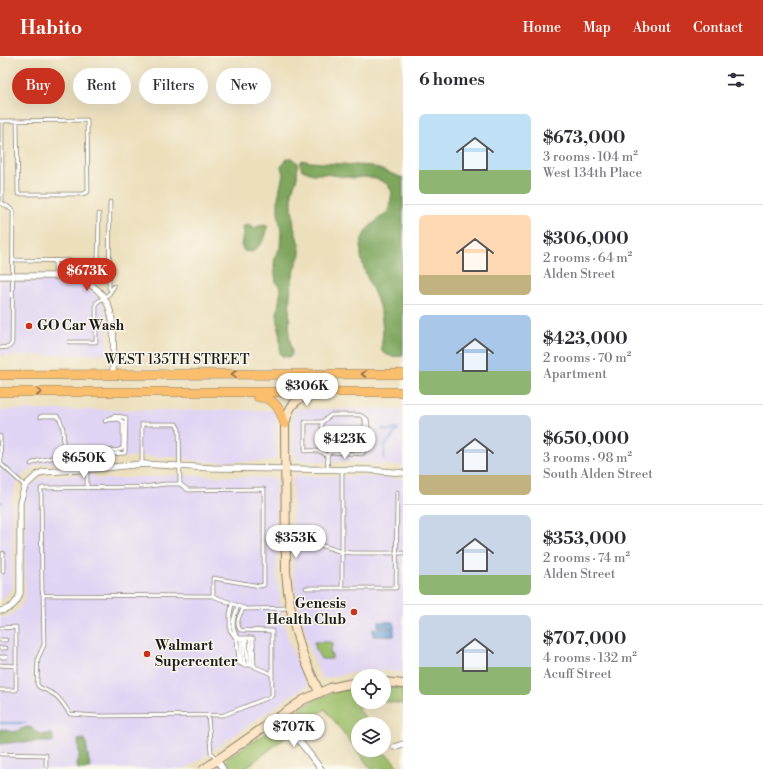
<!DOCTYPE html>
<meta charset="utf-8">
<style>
:root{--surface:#fff;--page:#f2f2f3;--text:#2b2b33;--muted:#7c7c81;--line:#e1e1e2;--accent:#c8321e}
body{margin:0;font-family:"Libre Bodoni",serif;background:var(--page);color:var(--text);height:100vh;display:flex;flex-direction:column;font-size:15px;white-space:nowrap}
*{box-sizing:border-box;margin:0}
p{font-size:13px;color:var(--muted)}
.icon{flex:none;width:22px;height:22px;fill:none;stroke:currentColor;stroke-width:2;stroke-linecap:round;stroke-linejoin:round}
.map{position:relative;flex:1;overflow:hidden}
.sheet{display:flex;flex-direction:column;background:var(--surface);width:360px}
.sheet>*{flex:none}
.hud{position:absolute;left:12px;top:12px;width:331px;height:36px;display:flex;gap:8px}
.tools{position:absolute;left:351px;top:613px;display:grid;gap:8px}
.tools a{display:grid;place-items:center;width:40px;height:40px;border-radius:50%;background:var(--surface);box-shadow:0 4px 16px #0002;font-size:20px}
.price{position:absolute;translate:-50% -34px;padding:0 9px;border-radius:14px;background:#fff;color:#222;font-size:13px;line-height:26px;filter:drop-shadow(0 1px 2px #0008)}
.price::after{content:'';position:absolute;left:50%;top:24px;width:12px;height:9px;margin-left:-6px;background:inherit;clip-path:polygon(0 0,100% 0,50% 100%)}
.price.selected{background:var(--accent);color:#fff}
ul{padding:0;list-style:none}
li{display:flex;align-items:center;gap:12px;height:100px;padding:0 16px}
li+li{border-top:1px solid var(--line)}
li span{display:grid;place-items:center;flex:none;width:112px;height:80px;border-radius:6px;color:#555}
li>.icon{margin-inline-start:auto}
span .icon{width:48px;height:48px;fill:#fffc;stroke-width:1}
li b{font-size:17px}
h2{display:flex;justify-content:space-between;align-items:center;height:48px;padding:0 16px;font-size:17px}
.chip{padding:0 14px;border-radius:18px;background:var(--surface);box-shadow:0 4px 16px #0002;font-size:14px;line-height:36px}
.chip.selected{background:var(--accent);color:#fff}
header{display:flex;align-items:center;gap:24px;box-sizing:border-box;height:56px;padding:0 20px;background:var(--accent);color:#fff}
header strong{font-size:19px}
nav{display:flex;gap:22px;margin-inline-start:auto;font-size:14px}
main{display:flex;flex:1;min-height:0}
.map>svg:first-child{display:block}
.built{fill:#e0d4f4}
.green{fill:#9dbf69;stroke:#5c6e42}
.forest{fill:#7ea65d;stroke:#4d613c}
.water{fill:#67a0d6;stroke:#425e79}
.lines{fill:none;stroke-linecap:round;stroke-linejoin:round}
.stream{stroke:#67a0d6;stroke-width:2}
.lane-casing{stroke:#847e6c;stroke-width:4.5}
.street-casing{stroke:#847e6c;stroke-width:7}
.secondary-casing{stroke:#847e6c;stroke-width:10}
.primary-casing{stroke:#847e6c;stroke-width:10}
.lane{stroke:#fff;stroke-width:3}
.street{stroke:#fff;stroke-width:5.5}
.secondary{stroke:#fde5c5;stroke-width:8}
.primary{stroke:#fabe6d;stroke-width:9}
.oneway{stroke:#8b6d44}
.poi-dot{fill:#c8321e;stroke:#fbf7ec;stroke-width:1.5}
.labels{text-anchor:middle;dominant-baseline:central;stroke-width:3;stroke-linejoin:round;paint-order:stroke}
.poi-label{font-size:14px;font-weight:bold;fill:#1c1c1c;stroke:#fbf7ec;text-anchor:start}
.street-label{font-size:14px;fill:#1c1c1c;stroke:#fbf7ec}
</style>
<header>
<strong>Habito</strong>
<nav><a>Home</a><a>Map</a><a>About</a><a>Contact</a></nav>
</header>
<main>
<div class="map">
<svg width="403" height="713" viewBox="0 0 403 713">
<rect width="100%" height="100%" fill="#fbf7ec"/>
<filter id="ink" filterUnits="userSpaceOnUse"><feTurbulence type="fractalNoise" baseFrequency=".025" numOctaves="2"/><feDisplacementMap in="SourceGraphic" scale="8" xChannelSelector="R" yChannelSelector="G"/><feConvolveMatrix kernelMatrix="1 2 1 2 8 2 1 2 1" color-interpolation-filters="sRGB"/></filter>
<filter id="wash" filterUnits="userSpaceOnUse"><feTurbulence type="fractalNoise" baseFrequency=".012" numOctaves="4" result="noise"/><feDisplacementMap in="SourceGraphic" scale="16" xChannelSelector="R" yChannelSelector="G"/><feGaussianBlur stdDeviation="0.9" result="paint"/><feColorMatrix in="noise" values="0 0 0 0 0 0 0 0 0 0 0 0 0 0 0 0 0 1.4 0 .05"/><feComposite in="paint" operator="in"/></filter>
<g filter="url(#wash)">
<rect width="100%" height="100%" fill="#ecdfbc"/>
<g class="built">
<polygon points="0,225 71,225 86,230 96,239 103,249 106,257 108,298 0,300"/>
<polygon points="296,353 403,353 403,410 353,406 300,405 295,398 293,398 293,359"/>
<polygon points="0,354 272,354 276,359 276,402 273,404 268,405 207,406 174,401 137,400 82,407 50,407 37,409 23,419 15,431 12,442 13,531 0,546"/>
<polygon points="95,419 97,424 174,419 275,422 276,425 277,521 283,563 289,586 307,630 290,640 202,702 184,713 0,713 0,561 5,561 12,558 20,551 24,545 25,537 25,444 27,436 31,429 43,421 50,420"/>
<polygon points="296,420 364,420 403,423 403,616 374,614 360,615 322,623 308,588 296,538 293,509 293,424"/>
</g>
<g class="green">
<polygon points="314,586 332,586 332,591 330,591 330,598 332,599 332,603 321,603 316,594"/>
<polygon points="384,630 403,632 403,648 384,645"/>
<path d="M358 631V646H379L357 651 370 668H358V694H382L385 698 391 702 400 713H371L325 653 295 675C290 669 284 665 291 658 312 644 333 634 358 631Z"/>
<polygon points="279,668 284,671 289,679 244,713 226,713 223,708 226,703"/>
</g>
<g class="forest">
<polygon points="287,103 294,103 298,107 297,122 292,135 292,149 294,171 300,192 300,198 294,214 290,238 289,278 292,297 291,300 288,301 282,300 280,298 280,284 277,258 281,233 276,226 274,210 275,200 280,192 281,176 278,157 278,142 283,118 281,111"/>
<path d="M302 104 310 106 371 110 403 122V300C397 301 387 301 383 296 380 292 382 289 382 284 384 276 382 265 381 257 376 233 355 209 362 183 366 170 380 163 389 154L392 136 387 128 377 123 365 121 354 122 324 118H313L302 114 300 108Z"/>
<path d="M248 169 253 172 262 169 267 170C268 181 260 190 252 196L244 195 241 189 243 178 242 172 244 170Z"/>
<path d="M27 671C32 671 34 674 38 677 43 679 47 678 52 678L53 680V686H19L0 688V673L14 676Z"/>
<path d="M83 683H85C87 689 87 694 88 700 89 705 90 708 90 713H78L77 708 79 699 78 684Z"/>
</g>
<polygon class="water" points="378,566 394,566 394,580 373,580 373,573 390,573 390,571 378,571"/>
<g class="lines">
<g class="stream">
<polyline points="382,373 391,375 396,373"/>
<polyline points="384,403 385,390 398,373"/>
<polyline points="0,446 2,446"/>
<polyline points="0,667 25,667"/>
</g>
</g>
</g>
<g filter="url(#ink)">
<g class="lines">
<defs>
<g id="lane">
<polyline points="0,65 2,65 87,64 88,136 82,138 18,138 17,65"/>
<polyline points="110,146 109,232 111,234"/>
<polyline points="0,147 7,150 13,155 12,287 9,291 0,292"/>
<polyline points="2,147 2,65"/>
<polyline points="13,204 95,205 98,203 99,158"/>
<polyline points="55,220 55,204"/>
<polyline points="69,286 96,286 96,247 109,238 114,230"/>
<path d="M364 361 367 363C369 370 368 376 366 382"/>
<polyline points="322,366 331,359 360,359 363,361 365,363 365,393 362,398 330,396 327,400"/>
<polyline points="0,380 1,408 25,430"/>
<path d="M322 395V366H305V395C314 395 321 393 327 400L328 413"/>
<polyline points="88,396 119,394 123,392 123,366 119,363 107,364"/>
<path d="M93 396 97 399 125 397 126 362C118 359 111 360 105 365"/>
<path d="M31 408C40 402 51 404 60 399 64 388 66 369 57 360H42L40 361"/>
<polyline points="142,408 142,368 176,368 179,373 180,428 165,428 143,431 42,432 41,433 42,534 43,539 213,540 246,553 290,552"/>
<polyline points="342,413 342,532"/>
<polyline points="87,414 87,432"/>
<polyline points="180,428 188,434 264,433 264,529 260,530 213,522 213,540"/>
<polyline points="286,486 314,487 342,496 353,497 403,497"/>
<polyline points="3,497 3,515"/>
<polyline points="306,532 396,532 397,436"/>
<path d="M43 539 44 589 38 602 37 628 39 631C59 640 58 640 70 658L97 660 224 659 272 640V575L240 574C235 567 239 559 244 552"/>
<polyline points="232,548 230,558 230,574 237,584 239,607 243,609 254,609 255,611 272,618"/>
<path d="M238 550C234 560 229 573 239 582H253L254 609"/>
<polyline points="0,572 16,571 16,634 0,634"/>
<polyline points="239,582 241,584 241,606 243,609"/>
<polyline points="242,582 244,583 244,606 245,609"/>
<polyline points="246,582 248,606 249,609"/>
<polyline points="249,582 250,583 251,606 252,609"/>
<polyline points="0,584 6,584"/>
<polyline points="0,592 6,592"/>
<polyline points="0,601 6,601"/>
<polyline points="0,609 16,610"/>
<polyline points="208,659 211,697 216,703"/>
<polyline points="0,698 46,699 46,713"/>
</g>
<g id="street">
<path d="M0 220H66C122 230 113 274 113 318"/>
<path d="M0 555C11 553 17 548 20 537V446L25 430 37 419 43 416 95 413 142 408 212 412 370 414 403 417"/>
<polyline points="280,660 321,713"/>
<polyline points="394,691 403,688"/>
<polyline points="217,704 223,713"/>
</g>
<g id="secondary">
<polyline points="384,626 403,628"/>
<path d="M319 636C313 622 306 608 301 593 293 568 288 543 286 516L285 368C288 356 291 345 305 341 310 340 315 340 321 339"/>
<polyline points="204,713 303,644 330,632 358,626"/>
</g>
<g id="primary">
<polyline points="0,319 403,318"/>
<polyline points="0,336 403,336"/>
<path d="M258 341C275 341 280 354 285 368"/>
</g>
</defs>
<use href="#lane" class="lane-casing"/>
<use href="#street" class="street-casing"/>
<use href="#secondary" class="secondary-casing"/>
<use href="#primary" class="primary-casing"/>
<use href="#lane" class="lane"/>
<use href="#street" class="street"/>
<use href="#secondary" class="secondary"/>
<use href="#primary" class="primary"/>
</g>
<defs><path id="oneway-chevron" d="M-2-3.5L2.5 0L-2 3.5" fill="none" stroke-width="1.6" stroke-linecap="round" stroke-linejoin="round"/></defs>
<g class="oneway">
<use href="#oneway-chevron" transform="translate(234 318) rotate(180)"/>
<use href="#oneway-chevron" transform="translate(364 318) rotate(180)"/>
<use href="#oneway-chevron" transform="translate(39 336)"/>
</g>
</g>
<g class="poi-dot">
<circle cx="29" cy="270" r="4"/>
<circle cx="354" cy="556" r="4"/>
<circle cx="147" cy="598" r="4"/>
</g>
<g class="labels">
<g class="poi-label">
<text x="37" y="270">GO Car Wash</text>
<text x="346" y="548" text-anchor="end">Genesis<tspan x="346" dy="16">Health Club</tspan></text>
<text x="155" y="590">Walmart<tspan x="155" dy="16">Supercenter</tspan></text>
</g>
<g class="street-label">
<text x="177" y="304">WEST 135TH STREET</text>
</g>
</g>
</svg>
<div class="tools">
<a><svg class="icon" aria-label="locate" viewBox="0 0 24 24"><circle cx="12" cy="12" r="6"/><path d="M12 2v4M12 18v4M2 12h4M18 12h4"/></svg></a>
<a><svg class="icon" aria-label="layers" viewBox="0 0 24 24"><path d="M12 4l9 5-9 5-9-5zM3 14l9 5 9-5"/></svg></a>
</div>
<b class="price selected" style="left:87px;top:236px">$673K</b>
<b class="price" style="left:307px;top:351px">$306K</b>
<b class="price" style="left:345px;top:404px">$423K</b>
<b class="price" style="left:84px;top:423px">$650K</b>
<b class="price" style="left:296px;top:503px">$353K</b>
<b class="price" style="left:294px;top:692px">$707K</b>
<div class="hud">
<a class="chip selected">Buy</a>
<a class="chip">Rent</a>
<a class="chip">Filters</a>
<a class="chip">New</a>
</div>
</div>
<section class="sheet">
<h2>6 homes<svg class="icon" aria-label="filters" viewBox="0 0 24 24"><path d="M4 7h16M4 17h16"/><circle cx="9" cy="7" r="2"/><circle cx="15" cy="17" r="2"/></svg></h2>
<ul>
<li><span style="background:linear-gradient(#bfe0f5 70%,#8fb573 0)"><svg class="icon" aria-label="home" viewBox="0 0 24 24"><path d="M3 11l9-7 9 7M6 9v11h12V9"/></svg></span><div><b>$673,000</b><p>3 rooms · 104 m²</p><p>West 134th Place</p></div></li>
<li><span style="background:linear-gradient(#ffd9b3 75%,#c2b280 0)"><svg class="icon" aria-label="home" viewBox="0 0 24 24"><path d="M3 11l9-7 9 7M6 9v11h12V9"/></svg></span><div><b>$306,000</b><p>2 rooms · 64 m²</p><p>Alden Street</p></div></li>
<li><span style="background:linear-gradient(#a9c7e8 70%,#8fb573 0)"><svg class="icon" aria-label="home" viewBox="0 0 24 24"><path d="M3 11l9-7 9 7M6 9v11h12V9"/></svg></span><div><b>$423,000</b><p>2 rooms · 70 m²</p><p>Apartment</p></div></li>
<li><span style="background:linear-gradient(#c9d6e8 75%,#c2b280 0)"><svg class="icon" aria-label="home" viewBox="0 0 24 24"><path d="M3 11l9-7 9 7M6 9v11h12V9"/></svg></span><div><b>$650,000</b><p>3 rooms · 98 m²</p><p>South Alden Street</p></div></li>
<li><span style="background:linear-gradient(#c9d6e8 75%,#8fb573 0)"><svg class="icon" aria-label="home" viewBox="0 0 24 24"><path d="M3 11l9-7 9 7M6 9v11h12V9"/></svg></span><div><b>$353,000</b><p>2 rooms · 74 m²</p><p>Alden Street</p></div></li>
<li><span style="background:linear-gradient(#c9d6e8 65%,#8fb573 0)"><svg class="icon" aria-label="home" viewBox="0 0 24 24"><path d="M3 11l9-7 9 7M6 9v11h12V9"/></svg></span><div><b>$707,000</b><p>4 rooms · 132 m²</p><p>Acuff Street</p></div></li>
</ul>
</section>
</main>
